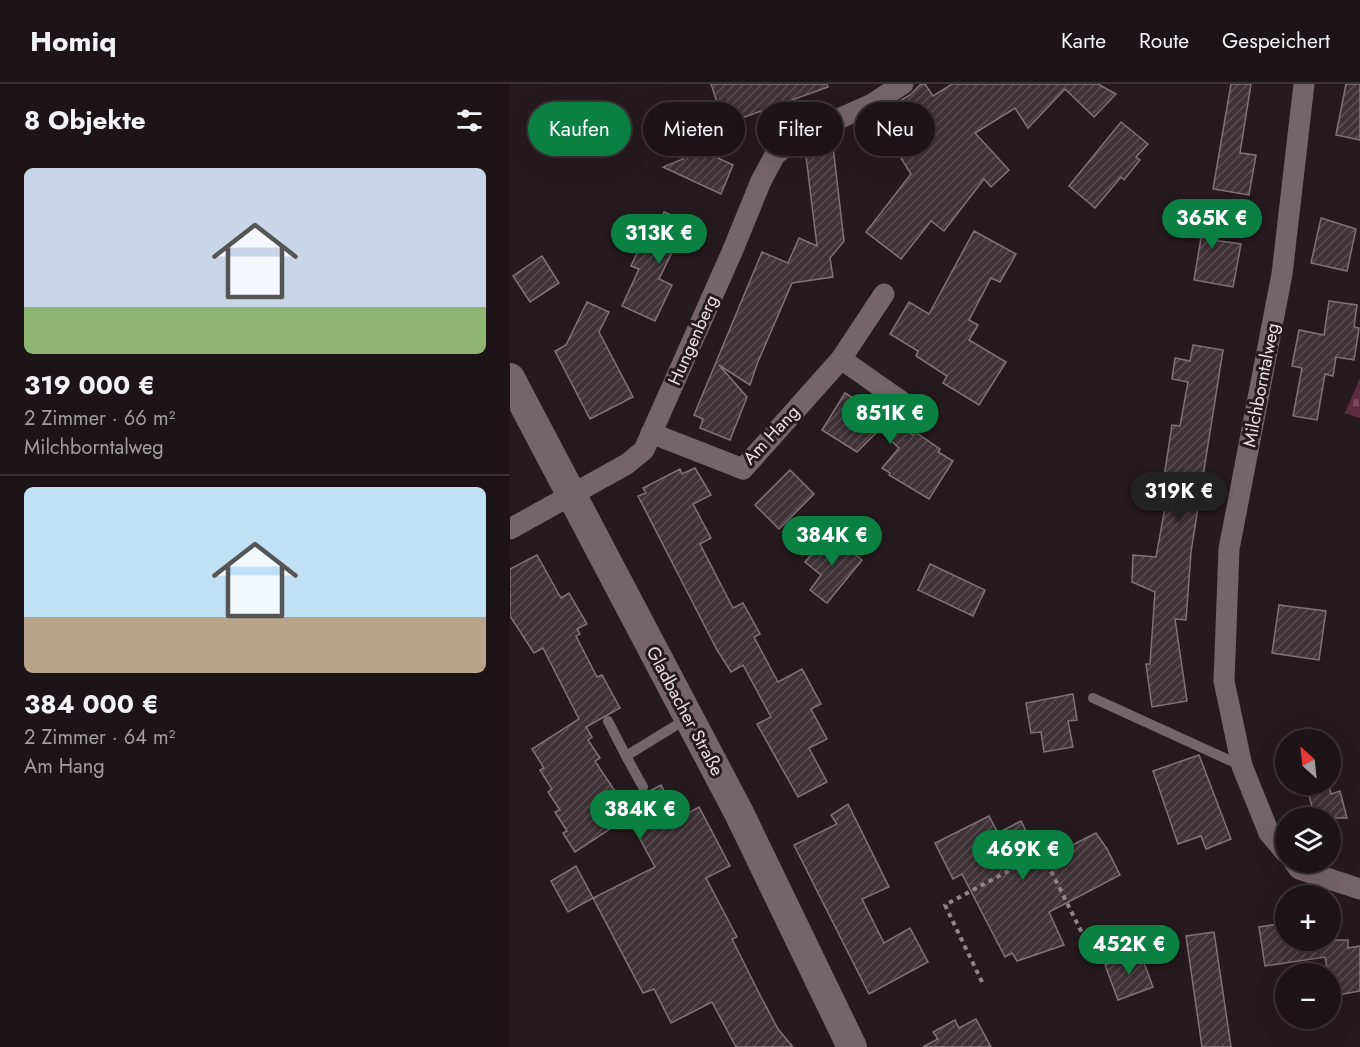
<!DOCTYPE html>
<html lang="de">
<meta charset="utf-8">
<style>
:root{--surface:#1d1417;--page:#251d20;--text:#f1f3f6;--muted:#a09ea1;--line:#3b3336;--accent:#0b8043}
body{margin:0;font-family:Jost,sans-serif;background:var(--page);color:var(--text);height:100vh;display:flex;flex-direction:column;font-size:22px;white-space:nowrap}
*{box-sizing:border-box;margin:0}
p{font-size:20px;color:var(--muted)}
.icon{flex:none;width:33px;height:33px;fill:none;stroke:currentColor;stroke-width:2;stroke-linecap:round;stroke-linejoin:round}
.map{position:relative;flex:1;overflow:hidden}
.sheet{display:flex;flex-direction:column;background:var(--surface);width:510px}
.sheet>*{flex:none}
.top-card{position:absolute;left:18px;top:18px;width:570px;height:54px;display:flex;gap:12px}
.needle{width:39px;rotate:333deg}
.controls{position:absolute;left:765px;top:645px;display:grid;gap:12px}
.controls a{display:grid;place-items:center;width:66px;height:66px;border-radius:50%;background:var(--surface);box-shadow:0 6px 24px #0002,0 0 0 2px var(--line);font-size:30px}
.price{position:absolute;translate:-50% -51px;padding:0 14px;border-radius:21px;background:var(--accent);color:#fff;font-size:20px;line-height:39px;filter:drop-shadow(0 2px 3px #0008)}
.price::after{content:'';position:absolute;left:50%;top:36px;width:18px;height:14px;margin-left:-9px;background:inherit;clip-path:polygon(0 0,100% 0,50% 100%)}
.price.current{background:#222;color:#fff}
ul{padding:0;list-style:none}
li{display:grid;align-content:center;gap:12px;height:318px;padding:0 24px}
li+li{border-top:2px solid var(--line)}
li span{display:grid;place-items:center;height:186px;border-radius:9px;color:#555}
li>.icon{margin-inline-start:auto}
span .icon{width:108px;height:108px;fill:#fffc;stroke-width:1}
li b{font-size:26px}
h2{display:flex;justify-content:space-between;align-items:center;height:72px;padding:0 24px;font-size:26px}
.tag{padding:0 21px;border-radius:27px;background:var(--surface);box-shadow:0 6px 24px #0002,0 0 0 2px var(--line);font-size:21px;line-height:54px}
.tag.current{background:var(--accent);color:#fff}
header{display:flex;align-items:center;gap:36px;box-sizing:border-box;height:84px;padding:0 30px;background:var(--surface);border-bottom:2px solid var(--line)}
header strong{font-size:28px}
nav{display:flex;gap:33px;margin-inline-start:auto;font-size:21px}
main{display:flex;flex:1;min-height:0}
.map>svg:first-child{display:block}
.cemetery{fill:url(#cemetery-stones)}
.building{fill:url(#building-hatch);stroke:#837278;stroke-width:1.5}
.lines{fill:none;stroke-linecap:round;stroke-linejoin:round}
.path{stroke:#908589;stroke-width:4;stroke-dasharray:4.5 4.5;stroke-linecap:butt}
.lane{stroke:#75656a;stroke-width:10}
.street{stroke:#75656a;stroke-width:21}
.secondary{stroke:#75656a;stroke-width:30}
.labels{text-anchor:middle;dominant-baseline:central;stroke-width:6;stroke-linejoin:round;paint-order:stroke}
.street-label{font-size:18px;fill:#eae1e4;stroke:#271a1f}
</style>
<header>
<strong>Homiq</strong>
<nav><a>Karte</a><a>Route</a><a>Gespeichert</a></nav>
</header>
<main>
<section class="sheet">
<h2>8 Objekte<svg class="icon" aria-label="filters" viewBox="0 0 24 24"><path d="M4 7h16M4 17h16"/><circle cx="9" cy="7" r="2"/><circle cx="15" cy="17" r="2"/></svg></h2>
<ul>
<li><span style="background:linear-gradient(#c9d6e8 75%,#8fb573 0)"><svg class="icon" aria-label="home" viewBox="0 0 24 24"><path d="M3 11l9-7 9 7M6 9v11h12V9"/></svg></span><div><b>319 000 €</b><p>2 Zimmer · 66 m²</p><p>Milchborntalweg</p></div></li>
<li><span style="background:linear-gradient(#bfe0f5 70%,#b9a48a 0)"><svg class="icon" aria-label="home" viewBox="0 0 24 24"><path d="M3 11l9-7 9 7M6 9v11h12V9"/></svg></span><div><b>384 000 €</b><p>2 Zimmer · 64 m²</p><p>Am Hang</p></div></li>
</ul>
</section>
<div class="map">
<svg width="850" height="963" viewBox="0 0 850 963">
<defs>
<pattern id="cemetery-stones" width="16" height="16" patternUnits="userSpaceOnUse" patternTransform="scale(1.5)"><rect width="16" height="16" fill="#5e2a40"/><path d="M2 7V4a2 2 0 0 1 4 0v3zM10 15v-3a2 2 0 0 1 4 0v3z" fill="#75495b"/></pattern>
<pattern id="building-hatch" width="6" height="6" patternUnits="userSpaceOnUse" patternTransform="scale(1.5)"><rect width="6" height="6" fill="#403237"/><path d="M-1 1l2-2M0 6l6-6M5 7l2-2" fill="none" stroke="#5c4f54"/></pattern>
</defs>
<rect width="100%" height="100%" fill="#271a1f"/>
<polygon class="cemetery" points="850,294 850,334 835,329"/>
<g class="building">
<polygon points="201,0 317,0 318,3 229,35 230,38 202,49 193,23 207,18"/>
<polygon points="411,0 415,0 423,12 442,0 588,0 606,10 584,33 555,5 518,44 505,24 465,49 499,86 481,103 474,95 434,147 421,137 391,175 356,148 401,90 376,50 365,58 353,38 400,11"/>
<polygon points="721,0 741,0 730,69 746,71 739,111 703,105"/>
<polygon points="836,0 850,0 850,56 826,51"/>
<polygon points="611,38 638,60 626,73 630,76 614,96 611,93 585,124 559,102"/>
<polygon points="322,54 334,157 320,174 323,193 282,199 247,280 240,301 209,281 237,313 220,356 190,344 193,335 184,331 252,168 278,179 289,154 307,162 295,64"/>
<polygon points="197,69 223,81 211,110 153,83 173,75 174,72"/>
<polygon points="677,125 707,130 703,156 731,160 723,203 684,196 691,154 673,152"/>
<polygon points="154,128 196,145 189,165 168,156 149,195 162,201 145,237 112,222 129,185 121,182 131,160 139,163"/>
<polygon points="811,134 846,145 837,187 801,179"/>
<polygon points="464,147 506,170 490,198 481,194 459,236 468,241 459,256 496,278 469,321 433,299 437,292 406,272 408,267 380,250 399,218 419,230"/>
<polygon points="32,172 49,199 20,218 3,192"/>
<polygon points="819,217 847,221 844,243 849,244 844,276 826,273 823,292 815,290 807,336 783,332 792,284 782,282 789,246 814,251"/>
<polygon points="77,218 99,228 89,248 123,313 80,335 45,267 56,261"/>
<polygon points="683,261 713,266 681,468 676,536 665,535 677,617 642,623 636,580 640,580 645,508 622,498 623,471 646,473 657,413 651,413 662,341 670,342 678,298 662,295 665,274 680,277"/>
<polygon points="335,309 403,351 405,348 430,365 428,368 443,377 419,415 379,391 380,389 372,384 389,364 369,346 347,368 312,346"/>
<polygon points="185,384 201,411 183,420 201,454 190,460 223,524 233,519 250,550 244,553 268,598 292,585 311,620 301,625 317,655 299,664 317,698 288,713 247,640 261,633 233,581 221,588 207,566 128,412 136,409 133,404 170,385 172,390"/>
<polygon points="280,386 304,410 269,445 245,421"/>
<polygon points="319,449 352,476 317,519 300,506 311,491 295,478"/>
<polygon points="27,471 51,514 59,509 77,540 67,545 70,550 66,552 87,593 92,591 110,624 76,643 82,653 78,656 90,674 85,677 114,721 151,701 169,734 189,723 220,782 196,794 227,853 222,855 251,913 268,945 283,963 226,963 202,918 161,939 144,905 133,909 83,814 145,783 118,733 65,768 53,749 57,747 45,728 50,726 38,708 42,705 30,686 34,684 22,665 69,635 33,564 24,569 0,532 0,485"/>
<polygon points="420,480 475,506 463,532 408,506"/>
<polygon points="769,521 816,527 809,576 762,569"/>
<polygon points="563,610 567,636 558,637 563,663 534,668 531,648 521,649 516,619"/>
<polygon points="689,671 721,755 696,765 691,752 668,760 643,687"/>
<polygon points="796,700 819,700 821,710 830,707 837,734 805,734"/>
<polygon points="338,720 379,803 352,815 374,859 400,844 418,878 359,910 284,761 327,740 321,731"/>
<polygon points="479,732 488,749 511,737 531,777 586,749 597,765 610,791 539,828 554,861 507,877 502,869 495,873 452,790 443,795 425,759"/>
<polygon points="66,782 83,814 58,828 41,797"/>
<polygon points="776,839 776,856 838,856 838,864 850,862 850,907 821,912 820,890 818,890 815,873 755,882 749,843"/>
<polygon points="704,848 707,868 721,963 692,963 676,852"/>
<polygon points="630,868 643,903 608,916 595,881"/>
<polygon points="466,935 481,963 413,963 428,955 423,948 445,936 449,944"/>
</g>
<g class="lines">
<polyline class="path" points="472,898 435,821 532,769 577,859"/>
<g class="lane">
<polyline points="583,614 732,682"/>
<polyline points="98,637 116,672 178,634"/>
<polyline points="116,672 133,703"/>
</g>
<g class="street">
<polyline points="331,275 398,322"/>
<polyline points="141,349 233,385 331,275 374,210"/>
<polyline points="0,445 117,380 134,366 222,168 251,97 265,71 290,52 362,20 393,0"/>
<polyline points="776,769 759,749 732,682 714,597 719,465 772,190 794,0"/>
<polyline points="784,778 789,785 850,805"/>
</g>
<polyline class="secondary" points="0,294 229,729 342,963"/>
</g>
<g class="labels">
<g class="street-label">
<text transform="translate(183 256) rotate(-66)">Hungenberg</text>
<text transform="translate(751 301) rotate(-79)">Milchborntalweg</text>
<text transform="translate(261 351) rotate(-47)">Am Hang</text>
<text transform="translate(175 627) rotate(62)">Gladbacher Straße</text>
</g>
</g>
</svg>
<div class="controls">
<a><svg class="needle" viewBox="-14 -14 28 28"><path d="M0-13l5 13h-10z" fill="#e53935"/><path d="M0 13l5-13h-10z" fill="#a09ea1"/></svg></a>
<a><svg class="icon" aria-label="layers" viewBox="0 0 24 24"><path d="M12 4l9 5-9 5-9-5zM3 14l9 5 9-5"/></svg></a>
<a>+</a>
<a>−</a>
</div>
<b class="price" style="left:702px;top:166px">365K €</b>
<b class="price" style="left:149px;top:181px">313K €</b>
<b class="price" style="left:380px;top:361px">851K €</b>
<b class="price current" style="left:669px;top:439px">319K €</b>
<b class="price" style="left:322px;top:483px">384K €</b>
<b class="price" style="left:130px;top:757px">384K €</b>
<b class="price" style="left:513px;top:797px">469K €</b>
<b class="price" style="left:619px;top:892px">452K €</b>
<div class="top-card">
<a class="tag current">Kaufen</a>
<a class="tag">Mieten</a>
<a class="tag">Filter</a>
<a class="tag">Neu</a>
</div>
</div>
</main>
